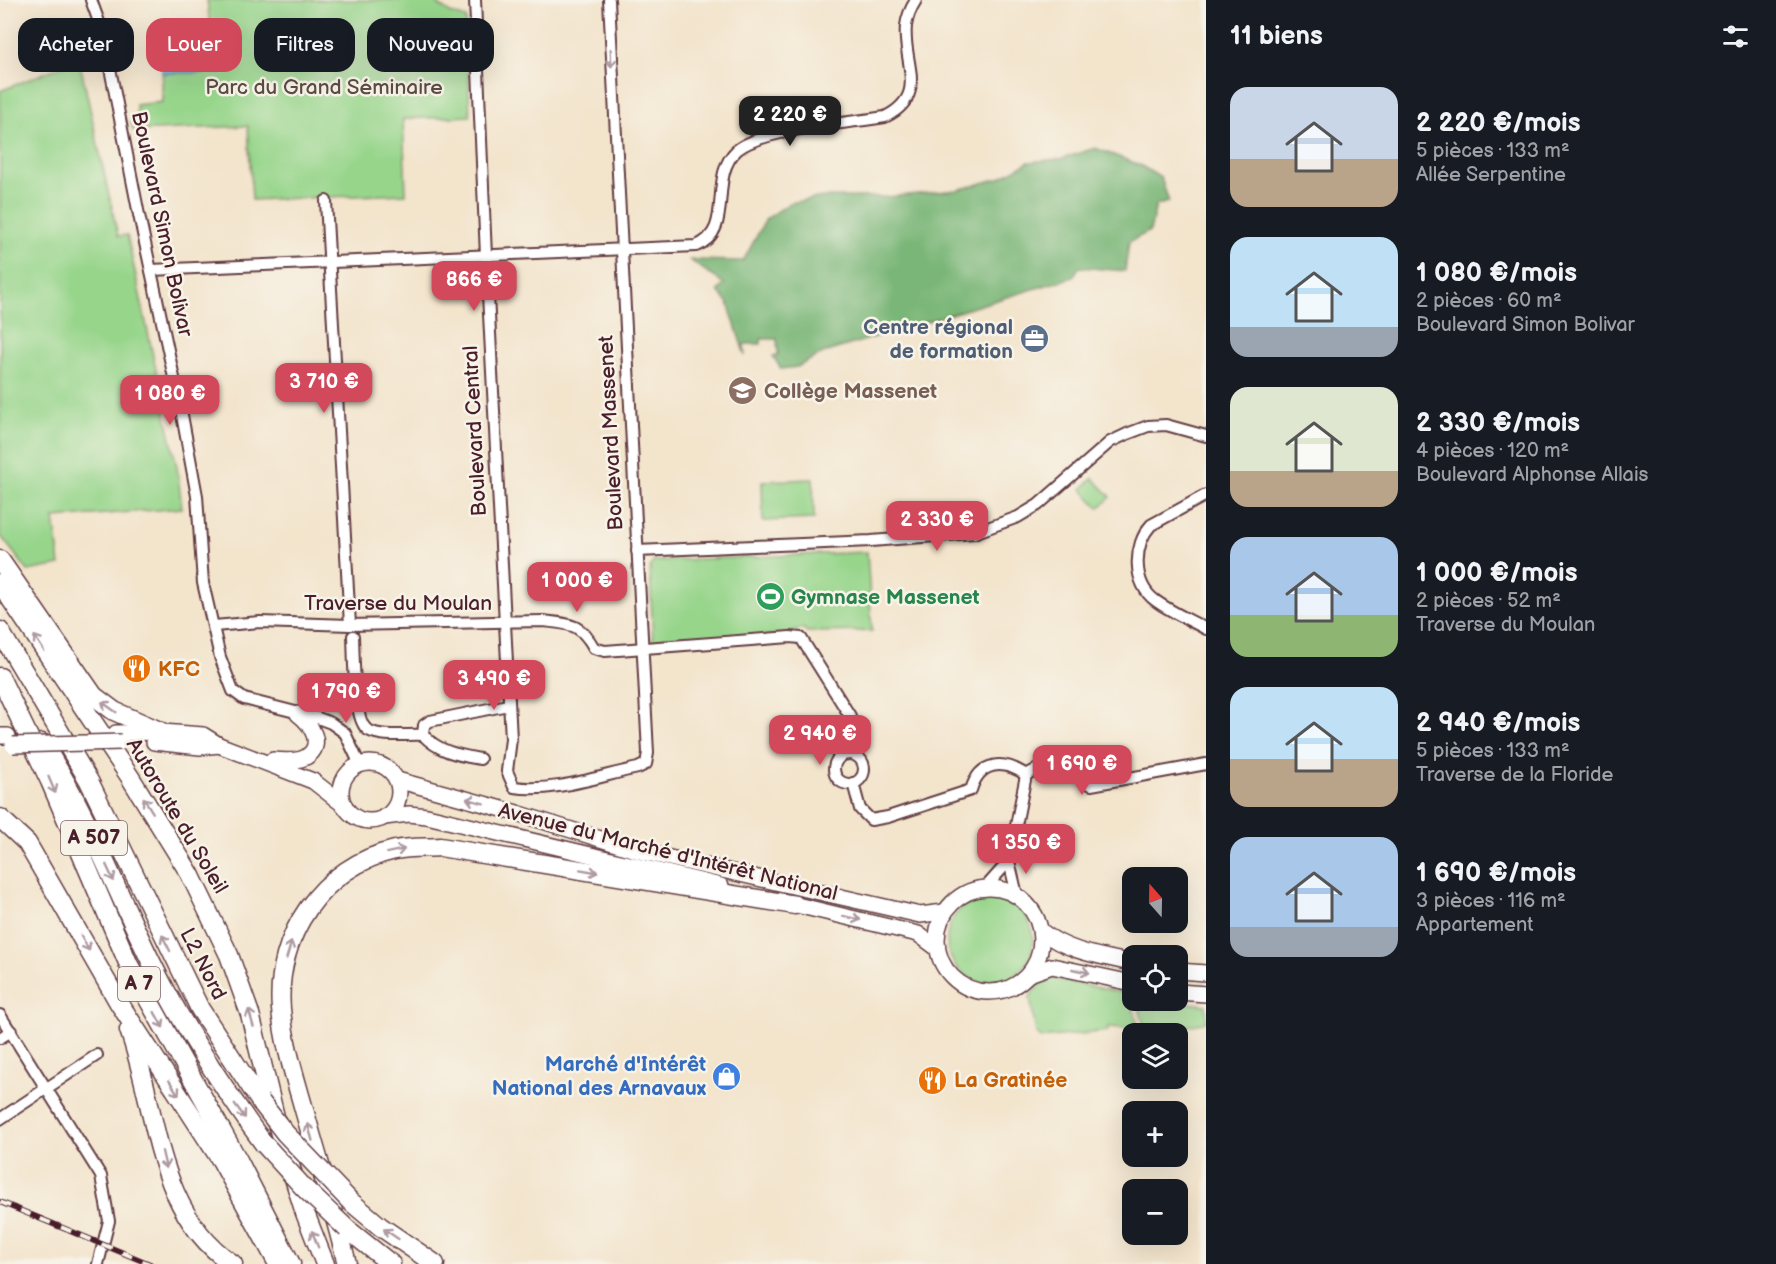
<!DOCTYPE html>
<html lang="fr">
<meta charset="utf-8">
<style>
:root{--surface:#171b24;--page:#242831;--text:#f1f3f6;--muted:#9ea1a6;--accent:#d1495b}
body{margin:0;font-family:"Balsamiq Sans",sans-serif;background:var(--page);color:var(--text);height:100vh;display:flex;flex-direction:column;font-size:22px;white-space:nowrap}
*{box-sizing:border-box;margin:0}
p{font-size:20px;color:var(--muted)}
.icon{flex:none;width:33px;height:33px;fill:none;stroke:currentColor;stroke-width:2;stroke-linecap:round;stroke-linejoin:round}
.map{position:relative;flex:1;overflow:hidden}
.sheet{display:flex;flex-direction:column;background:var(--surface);width:570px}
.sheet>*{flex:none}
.hud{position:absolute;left:18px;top:18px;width:570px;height:54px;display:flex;gap:12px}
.needle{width:39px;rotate:340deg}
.buttons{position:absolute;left:1122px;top:867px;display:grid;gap:12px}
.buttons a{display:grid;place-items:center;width:66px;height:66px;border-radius:12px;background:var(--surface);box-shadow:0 6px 24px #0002;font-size:30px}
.price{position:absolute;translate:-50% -51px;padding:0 14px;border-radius:12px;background:var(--accent);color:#fff;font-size:20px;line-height:39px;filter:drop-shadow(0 2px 3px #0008)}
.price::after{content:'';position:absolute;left:50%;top:36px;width:18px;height:14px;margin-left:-9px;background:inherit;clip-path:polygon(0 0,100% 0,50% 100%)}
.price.active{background:#222;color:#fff}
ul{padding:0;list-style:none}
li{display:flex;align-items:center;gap:18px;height:150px;padding:0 24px}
li span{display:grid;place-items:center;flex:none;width:168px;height:120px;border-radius:18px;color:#555}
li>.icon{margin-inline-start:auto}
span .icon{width:72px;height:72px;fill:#fffc;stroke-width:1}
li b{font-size:26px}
h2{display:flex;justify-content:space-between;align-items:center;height:72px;padding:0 24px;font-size:26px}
.pill{padding:0 21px;border-radius:18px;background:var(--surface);box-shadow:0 6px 24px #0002;font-size:21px;line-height:54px}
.pill.active{background:var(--accent);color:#fff}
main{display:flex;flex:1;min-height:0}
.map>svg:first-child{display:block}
.green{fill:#97d58b;stroke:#707a5b;stroke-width:1.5}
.forest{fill:#79b677;stroke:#626a51;stroke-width:1.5}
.water{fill:#65b7e1;stroke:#586b86;stroke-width:1.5}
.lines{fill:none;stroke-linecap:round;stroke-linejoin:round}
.street-casing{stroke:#633d43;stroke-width:14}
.primary-casing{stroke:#633d43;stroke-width:18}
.highway-casing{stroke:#633d43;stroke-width:21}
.street{stroke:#fff;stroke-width:10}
.primary{stroke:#fff;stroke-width:15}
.highway{stroke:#fff;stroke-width:18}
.rail-casing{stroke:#4a1f2b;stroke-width:6}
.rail{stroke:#f7f3e8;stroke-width:4;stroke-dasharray:11;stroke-linecap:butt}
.primary-bridge-casing{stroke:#633d43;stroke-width:18;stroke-linecap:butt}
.highway-bridge-casing{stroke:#633d43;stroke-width:21;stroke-linecap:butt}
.primary-bridge{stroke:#fff;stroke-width:15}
.highway-bridge{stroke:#fff;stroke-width:18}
.oneway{stroke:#ae9aa0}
.labels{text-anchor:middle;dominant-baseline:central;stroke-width:5;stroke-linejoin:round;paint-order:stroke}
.shield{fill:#f7f3e8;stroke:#7e5f64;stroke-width:1.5}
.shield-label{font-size:20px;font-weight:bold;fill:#4a1f2b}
.park-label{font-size:21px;fill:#5d4c43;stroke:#f7f3e8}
.street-label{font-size:21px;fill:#4a1f2b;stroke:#f7f3e8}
.service-label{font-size:21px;font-weight:bold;fill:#4e5e75;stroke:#f7f3e8;text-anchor:end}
.education-label{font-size:21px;font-weight:bold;fill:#785e54;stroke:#f7f3e8;text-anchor:start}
.leisure-label{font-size:21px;font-weight:bold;fill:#27864d;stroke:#f7f3e8;text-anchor:start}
.food-label{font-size:21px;font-weight:bold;fill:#c56008;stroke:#f7f3e8;text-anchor:start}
.shop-label{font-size:21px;font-weight:bold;fill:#366cbe;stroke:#f7f3e8;text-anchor:end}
</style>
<main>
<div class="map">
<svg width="1206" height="1264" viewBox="0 0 1206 1264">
<rect width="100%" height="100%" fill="#f7f3e8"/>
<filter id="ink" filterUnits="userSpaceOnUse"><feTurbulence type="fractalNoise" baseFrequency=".0167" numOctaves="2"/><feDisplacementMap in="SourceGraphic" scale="12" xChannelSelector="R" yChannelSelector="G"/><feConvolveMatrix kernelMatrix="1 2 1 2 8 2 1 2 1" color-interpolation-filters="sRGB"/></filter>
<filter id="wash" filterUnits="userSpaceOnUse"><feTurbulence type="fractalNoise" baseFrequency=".008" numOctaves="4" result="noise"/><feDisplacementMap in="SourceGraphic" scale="24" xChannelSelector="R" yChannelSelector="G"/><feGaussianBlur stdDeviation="1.35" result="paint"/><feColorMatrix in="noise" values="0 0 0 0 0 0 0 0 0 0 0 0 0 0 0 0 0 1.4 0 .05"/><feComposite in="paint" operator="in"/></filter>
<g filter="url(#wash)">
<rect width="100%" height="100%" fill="#f3e4cc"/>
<g class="green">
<polygon points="207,0 432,0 450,13 466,18 470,116 403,119 406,194 252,200 248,126 133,131 131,122 137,115 136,105 162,102 163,43 212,44"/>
<polygon points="79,59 118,236 127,235 177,467 182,508 54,518 60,565 28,571 0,535 0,91"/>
<polygon points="1093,478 1111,497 1099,508 1082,489"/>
<polygon points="813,479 814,519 763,521 762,481"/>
<polygon points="867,552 872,631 807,632 802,628 789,634 653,645 650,568 654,561"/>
<circle cx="990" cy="940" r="43"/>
<polygon points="1051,978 1124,993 1132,1004 1139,1029 1108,1027 1108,1031 1041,1038 1036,1033 1030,997 1039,984"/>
<polygon points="1159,1000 1206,1005 1206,1022 1188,1026 1145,1028 1137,1001"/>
</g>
<polygon class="forest" points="1095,148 1140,165 1161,178 1169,202 1156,205 1150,231 1129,242 1125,271 1079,267 1073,277 823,353 797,367 781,369 773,356 778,355 777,339 761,339 761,344 744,344 745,356 728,303 718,291 724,284 690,260 743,261 766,219 790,203 823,197 887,197 957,190 1000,178 1028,162 1061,159"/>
<polygon class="water" points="163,48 222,49 222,73 162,73"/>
</g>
<g filter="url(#ink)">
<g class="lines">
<defs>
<g id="street">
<polyline points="91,0 103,33 139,215 182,415 197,496 203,583 220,657 233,691 244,699 315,717 331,723 345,733 360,765"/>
<path d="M475 0 486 256 511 739 507 771 514 787C554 793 599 776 638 768L646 764 648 753 609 0"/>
<polyline points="326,201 350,625"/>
<path d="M151 270 696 246C736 231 707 177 737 150 762 129 850 123 885 117 930 95 902 62 906 26 907 16 911 8 916 0"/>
<path d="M1206 495 1151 525C1133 545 1132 584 1156 601 1171 612 1190 620 1206 629"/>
<polyline points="637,551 871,541 974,533 1018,517 1038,505 1110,442 1127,434 1148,426 1166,425 1206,436"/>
<path d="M214 626 260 622 350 625 543 621C570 624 580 623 594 648L605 651 790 637 801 638 850 716"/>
<path d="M353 636C354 654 353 722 368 730 382 738 407 734 423 735"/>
<circle cx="849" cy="769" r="15"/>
<path d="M480 759C458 755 439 752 423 735L424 725 430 721 508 705"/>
<path d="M853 783 860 809 871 820 888 817 971 790C980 760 1004 760 1026 775"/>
<polyline points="985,888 1009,861"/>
<path d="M1017 895 1009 861 1026 775C1056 757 1065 768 1091 785L1206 764"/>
<polyline points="0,1015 101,1176 109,1221 98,1264"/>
<polyline points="0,1038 11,1031"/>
<polyline points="0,1119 97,1055"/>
</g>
<g id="primary">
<polyline points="116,733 162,732 203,735 219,745 313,781 345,806"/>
<polyline points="0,736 8,736"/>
<polyline points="154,742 200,747 219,745"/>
<path d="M273 760C283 761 297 762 306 757 326 745 310 723 298 714"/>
<circle cx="370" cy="792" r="29"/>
<polyline points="397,780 517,813 639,851 907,912 920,915 944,912"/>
<polyline points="384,817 409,814 427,816 721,886"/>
<circle cx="989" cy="940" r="52"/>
<polyline points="784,902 918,934 937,948"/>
<path d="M1041 931C1068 952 1100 956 1132 963"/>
<polyline points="1178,971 1206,973"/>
<polyline points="1029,974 1052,966 1132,983"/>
<polyline points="1178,992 1206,994"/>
</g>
<g id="highway">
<polyline points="0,560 94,696 114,711 162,732"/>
<polyline points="0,583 130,777 190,874 229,955 250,1014 276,1121 305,1213 325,1264"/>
<polyline points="0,631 89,781 200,1009 260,1101"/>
<polyline points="0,677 50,781 129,965 239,1162 291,1264"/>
<path d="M42 743C93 820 122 909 166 991 195 1045 228 1095 264 1144"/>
<polyline points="0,818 27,843 119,1003 221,1160 278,1264"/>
<path d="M129 1030C158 1110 155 1213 233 1264"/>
<polyline points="350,1201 381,1227 435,1264"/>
<polyline points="347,1229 391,1264"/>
<path d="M347 1264C334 1211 318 1159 303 1106 294 1074 284 1043 281 1009 275 936 322 866 395 850 409 847 425 848 440 847L795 905"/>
</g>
</defs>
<use href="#street" class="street-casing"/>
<use href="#primary" class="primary-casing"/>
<use href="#highway" class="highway-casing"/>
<use href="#street" class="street"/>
<use href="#primary" class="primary"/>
<use href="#highway" class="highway"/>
<defs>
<polyline id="rail" points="0,1202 150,1264"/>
</defs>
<use href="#rail" class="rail-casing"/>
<use href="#rail" class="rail"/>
<defs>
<polyline id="primary-bridge" points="13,745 121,742"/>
<g id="highway-bridge">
<polyline points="260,1101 285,1133 350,1201"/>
<polyline points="264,1144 304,1188 347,1229"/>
</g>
</defs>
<use href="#primary-bridge" class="primary-bridge-casing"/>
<use href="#highway-bridge" class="highway-bridge-casing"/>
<use href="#primary-bridge" class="primary-bridge"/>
<use href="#highway-bridge" class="highway-bridge"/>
</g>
<defs><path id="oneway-shaft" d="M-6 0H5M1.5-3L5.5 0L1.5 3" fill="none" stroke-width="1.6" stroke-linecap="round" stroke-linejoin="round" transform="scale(1.5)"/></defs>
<g class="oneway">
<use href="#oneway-shaft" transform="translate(611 58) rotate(88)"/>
<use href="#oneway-shaft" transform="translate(39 643) rotate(-123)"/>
<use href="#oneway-shaft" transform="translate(109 707) rotate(-145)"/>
<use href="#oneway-shaft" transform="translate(52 785) rotate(67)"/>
<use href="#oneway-shaft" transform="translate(475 801) rotate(-165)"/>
<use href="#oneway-shaft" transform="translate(148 805) rotate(-122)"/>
<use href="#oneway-shaft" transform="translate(396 851) rotate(-12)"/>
<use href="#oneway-shaft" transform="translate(589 871) rotate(10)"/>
<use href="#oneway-shaft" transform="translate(110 873) rotate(65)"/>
<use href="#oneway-shaft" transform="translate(852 918) rotate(13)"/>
<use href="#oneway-shaft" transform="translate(85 943) rotate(61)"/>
<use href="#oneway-shaft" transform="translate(166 943) rotate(-117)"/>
<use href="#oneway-shaft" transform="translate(289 950) rotate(-73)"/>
<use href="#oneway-shaft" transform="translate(1081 971) rotate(13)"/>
<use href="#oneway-shaft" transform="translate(251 1018) rotate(-106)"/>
<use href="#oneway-shaft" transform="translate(159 1020) rotate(61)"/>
<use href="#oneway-shaft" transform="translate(174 1088) rotate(57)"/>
<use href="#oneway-shaft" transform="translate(240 1111) rotate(54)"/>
<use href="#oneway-shaft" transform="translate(310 1132) rotate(-106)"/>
<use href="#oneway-shaft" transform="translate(164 1160) rotate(77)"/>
<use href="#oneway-shaft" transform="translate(391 1234) rotate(-146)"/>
<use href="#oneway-shaft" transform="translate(315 1239) rotate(-111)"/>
</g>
</g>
<defs>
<symbol id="office-disc" viewBox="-11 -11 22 22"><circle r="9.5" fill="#5c6f8a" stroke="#f7f3e8"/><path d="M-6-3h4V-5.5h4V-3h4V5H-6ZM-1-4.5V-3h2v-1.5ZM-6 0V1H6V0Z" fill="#fff"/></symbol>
<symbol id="school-disc" viewBox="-11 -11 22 22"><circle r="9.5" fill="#8d6e63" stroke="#f7f3e8"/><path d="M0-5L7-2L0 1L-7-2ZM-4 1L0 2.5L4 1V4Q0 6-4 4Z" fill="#fff"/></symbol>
<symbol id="stadium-disc" viewBox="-11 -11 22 22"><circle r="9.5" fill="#2e9e5b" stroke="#f7f3e8"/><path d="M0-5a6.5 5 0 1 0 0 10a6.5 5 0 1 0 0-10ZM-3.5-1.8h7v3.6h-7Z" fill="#fff"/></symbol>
<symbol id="restaurant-disc" viewBox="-11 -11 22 22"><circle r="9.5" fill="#e8710a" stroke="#f7f3e8"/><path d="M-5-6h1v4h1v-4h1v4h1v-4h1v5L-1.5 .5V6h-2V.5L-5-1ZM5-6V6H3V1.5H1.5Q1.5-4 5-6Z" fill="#fff"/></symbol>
<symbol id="shop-disc" viewBox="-11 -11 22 22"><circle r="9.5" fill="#3f7fe0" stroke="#f7f3e8"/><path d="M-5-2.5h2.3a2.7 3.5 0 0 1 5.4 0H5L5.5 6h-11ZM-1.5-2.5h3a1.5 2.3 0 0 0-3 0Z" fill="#fff"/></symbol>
</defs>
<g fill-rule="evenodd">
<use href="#office-disc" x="1018" y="322" width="33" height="33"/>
<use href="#school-disc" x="726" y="374" width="33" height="33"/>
<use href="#stadium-disc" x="754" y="580" width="33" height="33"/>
<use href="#restaurant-disc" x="120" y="652" width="33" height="33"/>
<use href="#shop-disc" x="710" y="1060" width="33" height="33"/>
<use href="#restaurant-disc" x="916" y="1064" width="33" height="33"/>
</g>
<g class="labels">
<g class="shield">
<rect x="61" y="821" width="66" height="34" rx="4.5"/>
<rect x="118" y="967" width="42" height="34" rx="4.5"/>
</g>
<g class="shield-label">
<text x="94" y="838">A 507</text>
<text x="139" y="984">A 7</text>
</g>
<g class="park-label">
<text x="324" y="87">Parc du Grand Séminaire</text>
</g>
<g class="street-label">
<text transform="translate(162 224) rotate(78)">Boulevard Simon Bolivar</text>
<text transform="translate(475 431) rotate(-93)">Boulevard Central</text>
<text transform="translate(611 433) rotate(-93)">Boulevard Massenet</text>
<text x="398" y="603">Traverse du Moulan</text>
<text transform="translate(177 816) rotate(59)">Autoroute du Soleil</text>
<text transform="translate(668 852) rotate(14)">Avenue du Marché d'Intérêt National</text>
<text transform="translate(203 964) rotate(63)">L2 Nord</text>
</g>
<g class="service-label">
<text x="1013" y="327">Centre régional<tspan x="1013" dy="24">de formation</tspan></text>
</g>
<g class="education-label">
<text x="764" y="391">Collège Massenet</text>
</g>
<g class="leisure-label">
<text x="791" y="597">Gymnase Massenet</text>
</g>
<g class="food-label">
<text x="158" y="669">KFC</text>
<text x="954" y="1080">La Gratinée</text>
</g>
<g class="shop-label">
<text x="706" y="1064">Marché d'Intérêt<tspan x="706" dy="24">National des Arnavaux</tspan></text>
</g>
</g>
</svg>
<div class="buttons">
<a><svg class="needle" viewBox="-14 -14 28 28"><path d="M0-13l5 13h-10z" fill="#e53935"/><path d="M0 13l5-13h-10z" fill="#9ea1a6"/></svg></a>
<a><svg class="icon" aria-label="locate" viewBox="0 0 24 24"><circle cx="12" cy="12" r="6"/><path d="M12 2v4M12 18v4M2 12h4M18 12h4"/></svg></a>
<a><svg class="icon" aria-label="layers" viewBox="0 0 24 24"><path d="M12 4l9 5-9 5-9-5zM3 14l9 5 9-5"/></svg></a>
<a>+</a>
<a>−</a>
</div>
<b class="price active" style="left:790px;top:147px">2 220 €</b>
<b class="price" style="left:474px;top:312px">866 €</b>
<b class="price" style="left:324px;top:414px">3 710 €</b>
<b class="price" style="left:170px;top:426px">1 080 €</b>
<b class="price" style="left:937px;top:552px">2 330 €</b>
<b class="price" style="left:577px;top:613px">1 000 €</b>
<b class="price" style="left:494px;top:711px">3 490 €</b>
<b class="price" style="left:346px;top:724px">1 790 €</b>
<b class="price" style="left:820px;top:766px">2 940 €</b>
<b class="price" style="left:1082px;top:796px">1 690 €</b>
<b class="price" style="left:1026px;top:875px">1 350 €</b>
<div class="hud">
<a class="pill">Acheter</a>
<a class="pill active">Louer</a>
<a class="pill">Filtres</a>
<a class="pill">Nouveau</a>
</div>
</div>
<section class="sheet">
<h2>11 biens<svg class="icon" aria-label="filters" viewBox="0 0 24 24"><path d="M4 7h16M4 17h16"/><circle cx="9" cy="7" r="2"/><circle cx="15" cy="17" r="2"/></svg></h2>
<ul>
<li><span style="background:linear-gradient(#c9d6e8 60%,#b9a48a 0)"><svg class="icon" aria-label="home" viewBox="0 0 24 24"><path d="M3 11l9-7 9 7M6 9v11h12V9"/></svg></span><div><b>2 220 €/mois</b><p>5 pièces · 133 m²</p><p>Allée Serpentine</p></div></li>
<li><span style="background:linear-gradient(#bfe0f5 75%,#9aa5b1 0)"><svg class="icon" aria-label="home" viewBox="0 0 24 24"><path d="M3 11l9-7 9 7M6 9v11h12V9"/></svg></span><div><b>1 080 €/mois</b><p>2 pièces · 60 m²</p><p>Boulevard Simon Bolivar</p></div></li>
<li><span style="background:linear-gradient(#dfe7d0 70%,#b9a48a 0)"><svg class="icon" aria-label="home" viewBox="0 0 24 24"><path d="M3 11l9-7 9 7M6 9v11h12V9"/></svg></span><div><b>2 330 €/mois</b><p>4 pièces · 120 m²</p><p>Boulevard Alphonse Allais</p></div></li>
<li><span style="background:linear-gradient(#a9c7e8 65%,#8fb573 0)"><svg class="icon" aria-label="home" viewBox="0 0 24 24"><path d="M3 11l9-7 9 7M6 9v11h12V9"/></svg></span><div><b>1 000 €/mois</b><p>2 pièces · 52 m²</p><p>Traverse du Moulan</p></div></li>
<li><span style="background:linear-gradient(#bfe0f5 60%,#b9a48a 0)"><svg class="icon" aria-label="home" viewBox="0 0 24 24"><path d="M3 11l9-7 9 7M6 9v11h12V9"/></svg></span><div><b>2 940 €/mois</b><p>5 pièces · 133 m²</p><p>Traverse de la Floride</p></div></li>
<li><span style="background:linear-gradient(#a9c7e8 75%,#9aa5b1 0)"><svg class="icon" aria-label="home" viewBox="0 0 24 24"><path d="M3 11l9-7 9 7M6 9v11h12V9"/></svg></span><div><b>1 690 €/mois</b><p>3 pièces · 116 m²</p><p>Appartement</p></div></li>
</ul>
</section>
</main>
